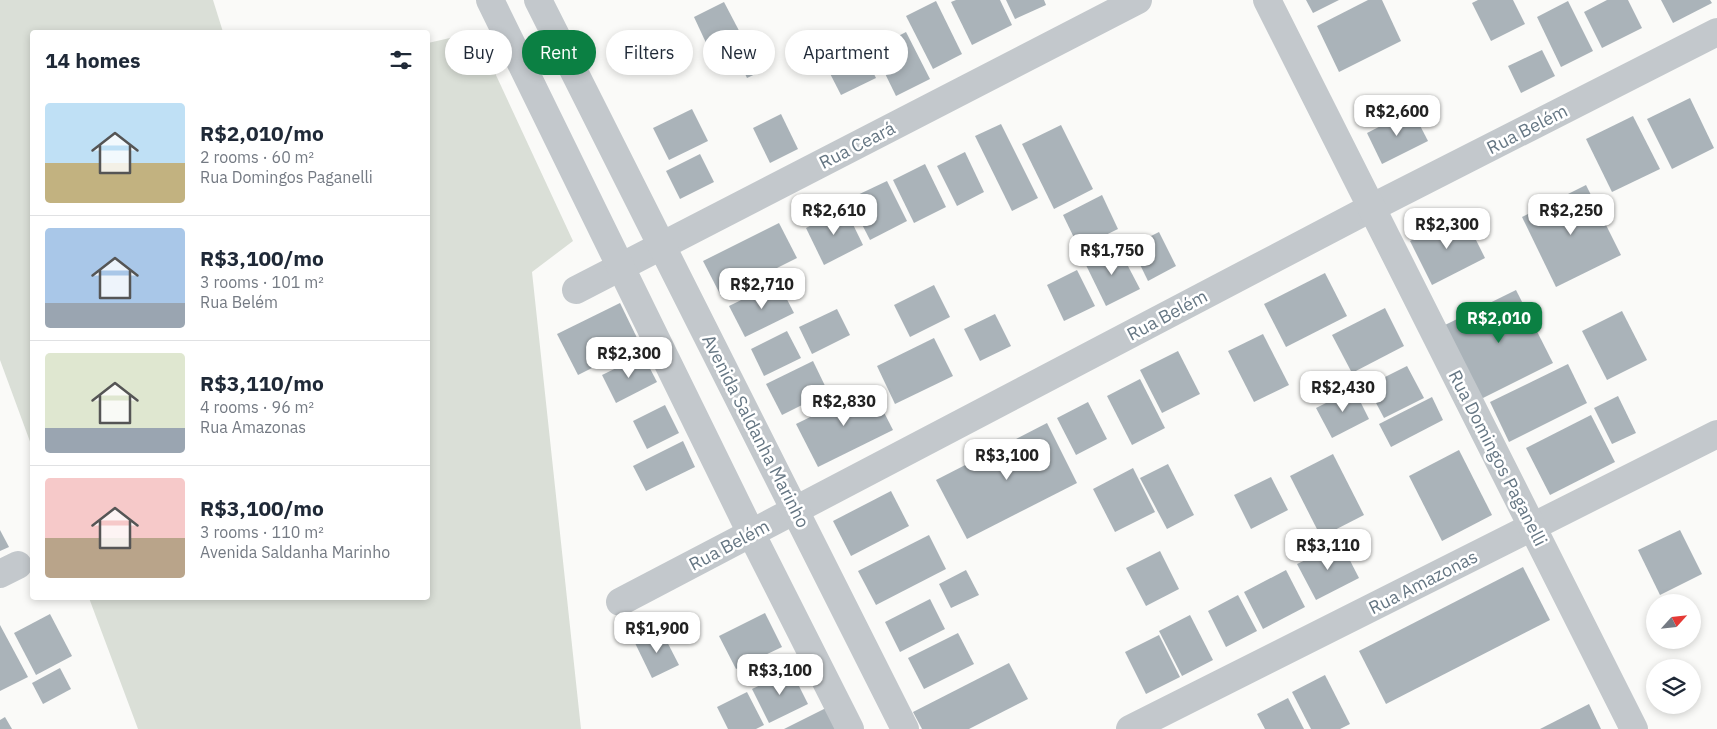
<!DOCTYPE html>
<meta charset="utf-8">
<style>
:root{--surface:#fff;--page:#f6f6f7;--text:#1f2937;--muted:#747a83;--line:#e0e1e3;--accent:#0b8043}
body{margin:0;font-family:"IBM Plex Sans",sans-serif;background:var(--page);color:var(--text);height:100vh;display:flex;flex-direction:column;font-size:19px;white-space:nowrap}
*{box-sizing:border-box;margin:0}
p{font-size:16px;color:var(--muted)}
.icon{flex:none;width:28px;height:28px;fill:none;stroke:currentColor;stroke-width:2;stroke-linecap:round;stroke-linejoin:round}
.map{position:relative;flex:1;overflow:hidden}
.details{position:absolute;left:30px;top:30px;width:400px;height:570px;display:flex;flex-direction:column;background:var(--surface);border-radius:5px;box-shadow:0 2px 8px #0003}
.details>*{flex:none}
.hud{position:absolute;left:445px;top:30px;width:475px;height:45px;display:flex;gap:10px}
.needle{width:32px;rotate:63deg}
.fabs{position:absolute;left:1646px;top:594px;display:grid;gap:10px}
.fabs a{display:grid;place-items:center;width:55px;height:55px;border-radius:50%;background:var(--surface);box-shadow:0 2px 8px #0003;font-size:25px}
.price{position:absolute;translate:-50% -42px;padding:0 11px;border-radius:10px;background:#fff;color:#222;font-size:16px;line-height:32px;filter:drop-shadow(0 1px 2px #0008)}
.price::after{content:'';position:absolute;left:50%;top:30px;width:15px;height:11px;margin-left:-8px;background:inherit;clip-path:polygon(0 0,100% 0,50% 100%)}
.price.active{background:var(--accent);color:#fff}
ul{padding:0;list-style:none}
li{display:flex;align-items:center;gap:15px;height:125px;padding:0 15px}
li+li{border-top:1px solid var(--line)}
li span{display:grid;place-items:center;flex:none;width:140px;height:100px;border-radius:5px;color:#555}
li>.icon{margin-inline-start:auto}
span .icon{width:60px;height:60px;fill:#fffc;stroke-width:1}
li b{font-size:21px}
h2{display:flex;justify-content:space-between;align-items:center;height:60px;padding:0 15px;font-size:21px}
.tag{padding:0 18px;border-radius:22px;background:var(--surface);box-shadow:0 2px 8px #0003;font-size:18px;line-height:45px}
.tag.active{background:var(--accent);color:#fff}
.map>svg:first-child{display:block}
.green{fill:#dadfd7}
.building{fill:#aab3b9}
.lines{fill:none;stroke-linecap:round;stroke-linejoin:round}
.minor{stroke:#c3c8cc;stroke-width:28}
.tertiary{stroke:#c3c8cc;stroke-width:28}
.labels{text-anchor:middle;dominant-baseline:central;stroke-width:5;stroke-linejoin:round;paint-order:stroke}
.street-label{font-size:18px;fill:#657683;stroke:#fff}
</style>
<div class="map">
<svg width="1717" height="729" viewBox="0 0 1717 729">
<rect width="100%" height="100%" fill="#fafaf8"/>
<g class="green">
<polygon points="0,0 213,0 223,32 32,32 32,447 0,360"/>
<polygon points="476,32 573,241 532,272 581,729 138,729 89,598 428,598 428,43"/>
</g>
<g class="building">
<polygon points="956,0 1000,0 1012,25 972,45 951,2"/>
<polygon points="1006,0 1044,0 1046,5 1015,19"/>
<polygon points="1306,0 1339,0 1313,13"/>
<polygon points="1368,0 1382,0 1401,41 1339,72 1317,26"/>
<polygon points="1478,0 1513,0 1525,24 1491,41 1472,3"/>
<polygon points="1607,0 1628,0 1642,28 1602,48 1584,12"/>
<polygon points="1661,0 1710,0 1712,3 1673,23"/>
<polygon points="936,1 962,54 933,69 906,16"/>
<polygon points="1568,1 1593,51 1561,67 1537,17"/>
<polygon points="724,2 746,44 714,60 694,17"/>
<polygon points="906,32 930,79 896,96 873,49"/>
<polygon points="855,36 876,78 841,95 820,54"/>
<polygon points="756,50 766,69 747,78 738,59"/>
<polygon points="1542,50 1555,76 1521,93 1508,66"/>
<polygon points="1690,98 1714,148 1672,169 1647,119"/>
<polygon points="692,109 708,141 669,160 653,128"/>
<polygon points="1412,110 1428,141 1382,164 1367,133"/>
<polygon points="781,114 798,149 770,163 753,128"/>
<polygon points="1633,116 1660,169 1612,192 1586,139"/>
<polygon points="1001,124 1038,198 1012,211 975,136"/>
<polygon points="1061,125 1093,189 1054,209 1022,144"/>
<polygon points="965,152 984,192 957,206 937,166"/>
<polygon points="700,154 714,182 680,199 666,171"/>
<polygon points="925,164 946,207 914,223 893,180"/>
<polygon points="887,181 907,221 870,240 849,199"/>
<polygon points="1586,185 1621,255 1556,287 1522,217"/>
<polygon points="1102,195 1118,229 1079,248 1063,215"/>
<polygon points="845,208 863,245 824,265 806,228"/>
<polygon points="1463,214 1485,258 1432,285 1410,241"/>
<polygon points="779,223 797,258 721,296 703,261"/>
<polygon points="1159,232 1176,266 1148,281 1131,246"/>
<polygon points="1118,247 1140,289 1106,306 1085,263"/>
<polygon points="1077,270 1095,306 1064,321 1047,285"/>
<polygon points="1325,273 1347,316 1286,347 1264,304"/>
<polygon points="778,282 794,313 745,337 729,306"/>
<polygon points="934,285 950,317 910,337 894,305"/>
<polygon points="1516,290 1553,363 1481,399 1445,325"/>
<polygon points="620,303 640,344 578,375 557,334"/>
<polygon points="1385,308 1404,346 1352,373 1332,335"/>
<polygon points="837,309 850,335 812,354 799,327"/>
<polygon points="1622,311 1647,360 1607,380 1582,331"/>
<polygon points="995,314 1011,346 980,361 964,329"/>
<polygon points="787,331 801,358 764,376 751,349"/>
<polygon points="1263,334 1289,385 1254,402 1228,351"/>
<polygon points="934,338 953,376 895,404 877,366"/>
<polygon points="1178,351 1200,394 1162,413 1140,370"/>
<polygon points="643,355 657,382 616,403 602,375"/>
<polygon points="813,361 828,392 782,415 766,384"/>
<polygon points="1568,364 1587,403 1509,442 1490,402"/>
<polygon points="1407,366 1424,398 1384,418 1367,386"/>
<polygon points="1140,379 1165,428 1132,445 1107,396"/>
<polygon points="871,387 893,430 818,467 796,424"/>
<polygon points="1354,389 1369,419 1332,438 1316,408"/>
<polygon points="1618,396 1636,433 1612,444 1594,408"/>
<polygon points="1432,397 1443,420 1391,447 1379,424"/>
<polygon points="1088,402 1107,439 1076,455 1057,418"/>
<polygon points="665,405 679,433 647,449 633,421"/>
<polygon points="1591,415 1615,462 1550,495 1526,448"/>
<polygon points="1047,423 1077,483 967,539 936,480"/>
<polygon points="683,441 695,467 646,491 633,466"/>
<polygon points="1459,450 1492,515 1442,541 1409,476"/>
<polygon points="1333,454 1364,515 1321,537 1290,476"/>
<polygon points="1168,464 1194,515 1167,529 1140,478"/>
<polygon points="1133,468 1155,512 1115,532 1093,489"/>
<polygon points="1271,477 1288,510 1251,529 1234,495"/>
<polygon points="891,491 909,526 851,556 833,521"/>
<polygon points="0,530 9,547 0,551"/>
<polygon points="1680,530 1702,574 1660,595 1638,550"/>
<polygon points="929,535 946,569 876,605 858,571"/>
<polygon points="1341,543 1359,578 1316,600 1297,564"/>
<polygon points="1160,551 1179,589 1146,606 1126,568"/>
<polygon points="1523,567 1550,620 1386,704 1359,651"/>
<polygon points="966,570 979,595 951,608 939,584"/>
<polygon points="1286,570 1305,607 1263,629 1244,592"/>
<polygon points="1238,595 1257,631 1226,647 1208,611"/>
<polygon points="930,599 945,629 900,652 885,622"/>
<polygon points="765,613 782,647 736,669 719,636"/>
<polygon points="50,614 72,656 36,675 14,633"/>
<polygon points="1190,615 1213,660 1182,676 1159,631"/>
<polygon points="0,625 28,677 0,691"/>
<polygon points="661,630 679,665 652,678 635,643"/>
<polygon points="958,633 974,664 924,689 908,658"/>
<polygon points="1159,635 1180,677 1146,694 1125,652"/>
<polygon points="1009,663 1028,699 969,729 922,729 913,712"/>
<polygon points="60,668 71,689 43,704 32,683"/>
<polygon points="791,670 808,704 769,723 752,689"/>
<polygon points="1325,675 1350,724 1340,729 1311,729 1292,692"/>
<polygon points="747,692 764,725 756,729 728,729 717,707"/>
<polygon points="1288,698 1304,729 1265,729 1257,714"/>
<polygon points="1589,704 1601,729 1540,729"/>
<polygon points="826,708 836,729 784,729"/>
<polygon points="5,717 12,729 0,729 0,720"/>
</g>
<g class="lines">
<g class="minor">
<polyline points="576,290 1138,0"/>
<polyline points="0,574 18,565"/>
<polyline points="620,602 1371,208 1717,32"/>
<polyline points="1130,729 1717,434"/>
</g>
<g class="tertiary">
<polyline points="490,0 751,533 850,729"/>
<polyline points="538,0 905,729"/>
<polyline points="1267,0 1634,729"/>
</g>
</g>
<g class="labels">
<g class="street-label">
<text transform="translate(1527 129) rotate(-27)">Rua Belém</text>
<text transform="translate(857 145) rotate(-27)">Rua Ceará</text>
<text transform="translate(1167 315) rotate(-28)">Rua Belém</text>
<text transform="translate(756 431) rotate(63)">Avenida Saldanha Marinho</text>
<text transform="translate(1498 458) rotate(63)">Rua Domingos Paganelli</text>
<text transform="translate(729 545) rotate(-28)">Rua Belém</text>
<text transform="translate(1423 582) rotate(-27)">Rua Amazonas</text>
</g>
</g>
</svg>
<div class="fabs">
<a><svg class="needle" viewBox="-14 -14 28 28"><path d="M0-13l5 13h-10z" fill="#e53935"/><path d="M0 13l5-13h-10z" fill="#747a83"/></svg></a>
<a><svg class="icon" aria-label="layers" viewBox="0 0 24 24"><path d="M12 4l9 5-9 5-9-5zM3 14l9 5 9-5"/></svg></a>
</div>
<b class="price" style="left:1397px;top:137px">R$2,600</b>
<b class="price" style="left:834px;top:236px">R$2,610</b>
<b class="price" style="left:1571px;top:236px">R$2,250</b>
<b class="price" style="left:1447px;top:250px">R$2,300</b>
<b class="price" style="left:1112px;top:276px">R$1,750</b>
<b class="price" style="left:762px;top:310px">R$2,710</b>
<b class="price active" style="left:1499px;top:344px">R$2,010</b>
<b class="price" style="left:629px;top:379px">R$2,300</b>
<b class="price" style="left:1343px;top:413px">R$2,430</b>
<b class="price" style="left:844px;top:427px">R$2,830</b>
<b class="price" style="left:1007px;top:481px">R$3,100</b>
<b class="price" style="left:1328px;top:571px">R$3,110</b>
<b class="price" style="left:657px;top:654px">R$1,900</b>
<b class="price" style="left:780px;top:696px">R$3,100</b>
<div class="hud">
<a class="tag">Buy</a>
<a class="tag active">Rent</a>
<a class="tag">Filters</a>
<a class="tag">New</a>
<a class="tag">Apartment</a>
</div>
<section class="details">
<h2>14 homes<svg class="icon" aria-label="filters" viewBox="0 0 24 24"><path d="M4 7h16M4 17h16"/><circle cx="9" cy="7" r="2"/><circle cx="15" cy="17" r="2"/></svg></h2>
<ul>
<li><span style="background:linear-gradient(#bfe0f5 60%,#c2b280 0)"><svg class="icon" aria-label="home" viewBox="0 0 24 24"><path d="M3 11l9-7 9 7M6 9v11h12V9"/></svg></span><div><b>R$2,010/mo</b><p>2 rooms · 60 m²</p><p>Rua Domingos Paganelli</p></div></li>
<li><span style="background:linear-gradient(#a9c7e8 75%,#9aa5b1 0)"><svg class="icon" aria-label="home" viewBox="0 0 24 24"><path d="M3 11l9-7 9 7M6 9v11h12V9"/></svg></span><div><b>R$3,100/mo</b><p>3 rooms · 101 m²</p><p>Rua Belém</p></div></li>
<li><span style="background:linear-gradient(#dfe7d0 75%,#9aa5b1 0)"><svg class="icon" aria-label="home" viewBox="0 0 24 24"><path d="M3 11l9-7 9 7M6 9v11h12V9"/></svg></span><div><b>R$3,110/mo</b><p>4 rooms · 96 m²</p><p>Rua Amazonas</p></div></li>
<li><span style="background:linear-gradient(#f6c9c9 60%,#b9a48a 0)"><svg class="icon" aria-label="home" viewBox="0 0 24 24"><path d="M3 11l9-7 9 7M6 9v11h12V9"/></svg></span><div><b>R$3,100/mo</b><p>3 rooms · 110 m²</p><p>Avenida Saldanha Marinho</p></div></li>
</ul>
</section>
</div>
